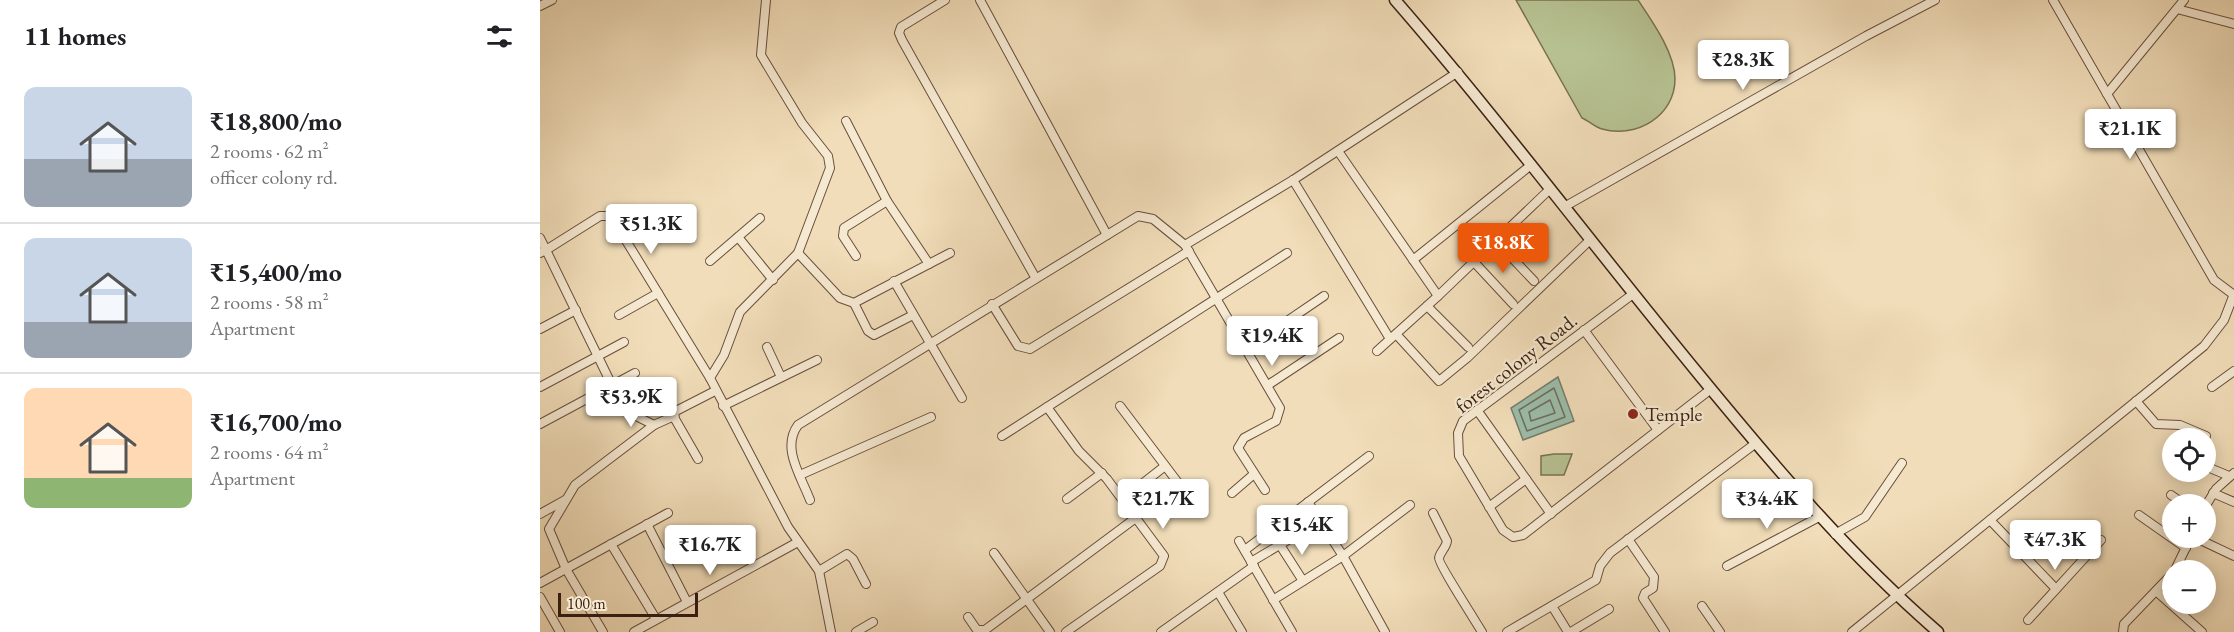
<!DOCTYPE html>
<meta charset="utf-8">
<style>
:root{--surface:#fff;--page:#f6f6f6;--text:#202124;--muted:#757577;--line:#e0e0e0;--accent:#ea580c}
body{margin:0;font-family:"EB Garamond",serif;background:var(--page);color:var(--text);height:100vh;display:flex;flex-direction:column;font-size:22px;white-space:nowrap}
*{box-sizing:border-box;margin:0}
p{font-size:20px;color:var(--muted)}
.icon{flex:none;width:33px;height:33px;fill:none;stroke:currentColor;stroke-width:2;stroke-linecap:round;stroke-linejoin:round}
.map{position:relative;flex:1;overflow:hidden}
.details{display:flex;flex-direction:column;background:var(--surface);width:540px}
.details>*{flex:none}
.controls{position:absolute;left:1622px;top:428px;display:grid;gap:12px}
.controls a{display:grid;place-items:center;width:54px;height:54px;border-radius:50%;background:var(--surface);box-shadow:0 3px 15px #0003;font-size:30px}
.scale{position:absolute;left:18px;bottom:15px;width:140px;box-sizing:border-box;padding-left:6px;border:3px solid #3b2011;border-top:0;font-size:16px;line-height:21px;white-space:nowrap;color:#3b2011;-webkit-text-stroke:4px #f6e9d2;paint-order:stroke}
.price{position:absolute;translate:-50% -51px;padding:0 14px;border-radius:6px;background:#fff;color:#222;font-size:20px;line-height:39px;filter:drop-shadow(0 2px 3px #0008)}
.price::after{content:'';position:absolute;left:50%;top:36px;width:18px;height:14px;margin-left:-9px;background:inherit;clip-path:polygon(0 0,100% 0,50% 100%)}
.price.selected{background:var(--accent);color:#fff}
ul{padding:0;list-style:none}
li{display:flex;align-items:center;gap:18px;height:150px;padding:0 24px}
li+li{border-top:2px solid var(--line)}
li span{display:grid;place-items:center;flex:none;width:168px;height:120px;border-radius:12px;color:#555}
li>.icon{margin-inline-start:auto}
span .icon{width:72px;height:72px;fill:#fffc;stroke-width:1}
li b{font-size:26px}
h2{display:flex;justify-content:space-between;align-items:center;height:72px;padding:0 24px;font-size:26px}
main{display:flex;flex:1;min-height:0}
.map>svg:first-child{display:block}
.green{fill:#b7c292;stroke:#797152;stroke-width:1.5}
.water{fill:#9cbdaa;stroke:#757e6d;stroke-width:1.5}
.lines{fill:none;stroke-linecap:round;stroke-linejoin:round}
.shore{stroke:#6c6e5e;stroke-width:1.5}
.street-casing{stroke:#684f3b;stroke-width:10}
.secondary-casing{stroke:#3b2011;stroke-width:13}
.street{stroke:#f6e9d2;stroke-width:8}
.secondary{stroke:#f6e9d2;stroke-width:10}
.poi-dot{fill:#8f2418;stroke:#f6e9d2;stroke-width:2}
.labels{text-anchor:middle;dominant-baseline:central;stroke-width:4.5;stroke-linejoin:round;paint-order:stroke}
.street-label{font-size:20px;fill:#3b2011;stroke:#f6e9d2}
.poi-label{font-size:20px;fill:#3b2011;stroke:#f6e9d2;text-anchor:start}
</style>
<main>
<section class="details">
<h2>11 homes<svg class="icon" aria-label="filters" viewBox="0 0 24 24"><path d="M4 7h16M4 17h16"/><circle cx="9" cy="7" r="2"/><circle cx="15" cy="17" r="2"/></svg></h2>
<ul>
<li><span style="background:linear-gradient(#c9d6e8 60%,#9aa5b1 0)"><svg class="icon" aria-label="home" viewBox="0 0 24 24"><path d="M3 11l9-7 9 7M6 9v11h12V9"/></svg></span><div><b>₹18,800/mo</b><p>2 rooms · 62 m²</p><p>officer colony rd.</p></div></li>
<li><span style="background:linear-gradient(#c9d6e8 70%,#9aa5b1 0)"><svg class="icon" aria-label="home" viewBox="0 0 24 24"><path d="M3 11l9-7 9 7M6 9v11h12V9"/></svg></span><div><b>₹15,400/mo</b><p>2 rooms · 58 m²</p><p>Apartment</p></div></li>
<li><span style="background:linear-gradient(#ffd9b3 75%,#8fb573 0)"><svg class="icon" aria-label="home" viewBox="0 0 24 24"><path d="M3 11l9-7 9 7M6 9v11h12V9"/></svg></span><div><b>₹16,700/mo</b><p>2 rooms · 64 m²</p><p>Apartment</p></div></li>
</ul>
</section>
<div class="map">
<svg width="1694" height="632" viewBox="0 0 1694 632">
<rect width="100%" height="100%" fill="#f1ddb9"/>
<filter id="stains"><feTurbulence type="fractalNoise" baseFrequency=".00333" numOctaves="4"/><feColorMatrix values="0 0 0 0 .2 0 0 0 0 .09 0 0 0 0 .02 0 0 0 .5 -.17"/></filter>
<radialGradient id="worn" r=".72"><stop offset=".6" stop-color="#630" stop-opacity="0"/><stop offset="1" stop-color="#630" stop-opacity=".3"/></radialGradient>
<g class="green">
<path d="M976 0H1098C1112 21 1135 53 1135 79 1135 116 1096 139 1062 129 1055 127 1049 121 1042 118Z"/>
<polygon points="1014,454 1032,454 1024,475 1001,475 1001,456"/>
</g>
<polygon class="water" points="1018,377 1034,421 983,440 971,408"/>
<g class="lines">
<g class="shore">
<polygon points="1014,388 1025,417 987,431 979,410"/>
<polygon points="1010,400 1015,413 991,421 989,412"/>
</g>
<defs>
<g id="street">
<polyline points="226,0 221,55 262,123 288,156 290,168 258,253 200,312 184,355 170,378 248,527 279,571 291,632"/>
<polyline points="405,0 361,27 359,33 362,40 495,277"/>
<polyline points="440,0 567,235"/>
<polyline points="1513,0 1674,280 1694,295"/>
<polyline points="0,6 12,0"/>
<polyline points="1637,9 1694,24"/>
<polyline points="1567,94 1644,0"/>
<polyline points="306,121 347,201"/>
<polyline points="798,151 898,296 1010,189"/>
<polyline points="753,180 850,339"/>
<polyline points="1024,207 1326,36 1395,0"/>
<polyline points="198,237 233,280"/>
<polyline points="0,238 6,250 60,216 71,216 170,378"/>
<polyline points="956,241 994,281"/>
<polyline points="645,245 740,408 736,421 704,438 698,448 725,490"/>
<polyline points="0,253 6,250 84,410 114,425 134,416"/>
<polyline points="258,253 300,298 314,303 410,253"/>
<polyline points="316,256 303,236 304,228 347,201 389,264"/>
<polyline points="873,260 991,165"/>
<polyline points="170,261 220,218"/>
<polyline points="934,262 973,304"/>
<polyline points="354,281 422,398"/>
<polyline points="1093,294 923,421 918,433 919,456 963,530 973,537 983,535 1171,389"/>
<polyline points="314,303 328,331 334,335 373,315"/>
<polyline points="452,304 478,346 490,349 649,251"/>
<polyline points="887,306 928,347"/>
<polyline points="79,315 118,293"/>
<polyline points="0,329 36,310"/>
<polyline points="1044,330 1118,430"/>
<polyline points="856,334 899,381 927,358 1050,240"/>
<polyline points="227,347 241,377"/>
<polyline points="706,349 784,296"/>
<polyline points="837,351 898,296"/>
<polyline points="728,385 799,338"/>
<polyline points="0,387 84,342"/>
<polyline points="1672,387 1694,371"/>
<polyline points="1596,401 1616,424 1640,425 1666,436"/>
<polyline points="183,406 277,360"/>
<polyline points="580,406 642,488"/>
<polyline points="507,407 539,451 567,479 624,556 620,566 526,632"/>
<polyline points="937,410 1011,514"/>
<polyline points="0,424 95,373"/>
<polyline points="462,436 747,253"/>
<polyline points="158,459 135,419 134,412 175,391"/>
<polyline points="1665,466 1689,476"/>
<polyline points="260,475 391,417"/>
<polyline points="692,493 714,474"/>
<polyline points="1673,493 1694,502"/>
<polyline points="1631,495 1644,504"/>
<polyline points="527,499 562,473"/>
<polyline points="583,499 625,466"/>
<path d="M270 500C261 476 241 448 258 425L598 216 613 219 645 245 753 180 918 72"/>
<polyline points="768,502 803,556 845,632"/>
<polyline points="949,507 986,479"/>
<polyline points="1665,507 1676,489 1694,473"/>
<path d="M893 513 907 541C906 548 900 552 899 558 898 563 936 622 942 632"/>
<polyline points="0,514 25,500"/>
<polyline points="1599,515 1646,548"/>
<polyline points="1450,520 1516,589"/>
<polyline points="107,524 147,602"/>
<polyline points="1295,534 1325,517 1362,463"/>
<polyline points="1654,537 1694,556"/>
<polyline points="1088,539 1114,577 1113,588 1105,593 1103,598 1125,632"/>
<polyline points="699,541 752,632"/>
<polyline points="71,544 116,619"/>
<polyline points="740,545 763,581"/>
<polyline points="705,550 829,456"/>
<polyline points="454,553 510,632"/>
<polyline points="711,562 780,521"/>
<polyline points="1187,566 1279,517"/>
<polyline points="1635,570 1651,537"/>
<polyline points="279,571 307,554 313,559 326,584"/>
<polyline points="0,583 128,513"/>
<polyline points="1616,591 1662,632"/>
<polyline points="678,592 702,632"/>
<polyline points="0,597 20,632"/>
<polyline points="733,600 803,556 870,505"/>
<polyline points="1012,606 1028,632"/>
<polyline points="1162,606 1180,632"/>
<polyline points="428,617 437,630 445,630 597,517"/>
<polyline points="1488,620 1561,540"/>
<polyline points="63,632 26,569 9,529 35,485 114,425"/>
<polyline points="94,632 258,542"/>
<polyline points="316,632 333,622"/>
<polyline points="621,632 714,566"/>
<polyline points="967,632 1056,580 1060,566 1070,553 1216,443"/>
<polyline points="1031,632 1069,609"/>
<polyline points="1312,632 1664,346 1684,320 1694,294"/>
<polyline points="1583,632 1584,624 1632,574"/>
</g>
<path id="secondary" d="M855 0C961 122 1058 252 1161 377 1235 467 1310 556 1398 632"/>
</defs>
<use href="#street" class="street-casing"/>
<use href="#secondary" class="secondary-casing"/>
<use href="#street" class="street"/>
<use href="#secondary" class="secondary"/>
</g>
<circle class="poi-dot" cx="1093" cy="414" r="6"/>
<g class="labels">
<g class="street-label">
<text transform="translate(976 363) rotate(-38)">forest colony Road.</text>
</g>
<g class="poi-label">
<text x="1105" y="414">Temple</text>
</g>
</g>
<rect width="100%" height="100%" filter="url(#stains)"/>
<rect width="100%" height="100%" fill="url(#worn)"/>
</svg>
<div class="controls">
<a><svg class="icon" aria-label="locate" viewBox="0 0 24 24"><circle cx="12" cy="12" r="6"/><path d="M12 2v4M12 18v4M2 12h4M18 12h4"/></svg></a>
<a>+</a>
<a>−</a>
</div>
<div class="scale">100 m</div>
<b class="price" style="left:1203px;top:91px">₹28.3K</b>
<b class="price" style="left:1590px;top:160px">₹21.1K</b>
<b class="price" style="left:111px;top:255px">₹51.3K</b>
<b class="price selected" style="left:963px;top:274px">₹18.8K</b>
<b class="price" style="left:732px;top:367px">₹19.4K</b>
<b class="price" style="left:91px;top:428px">₹53.9K</b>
<b class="price" style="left:623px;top:530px">₹21.7K</b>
<b class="price" style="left:1227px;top:530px">₹34.4K</b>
<b class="price" style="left:762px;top:556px">₹15.4K</b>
<b class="price" style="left:1515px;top:571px">₹47.3K</b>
<b class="price" style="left:170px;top:576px">₹16.7K</b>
</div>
</main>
